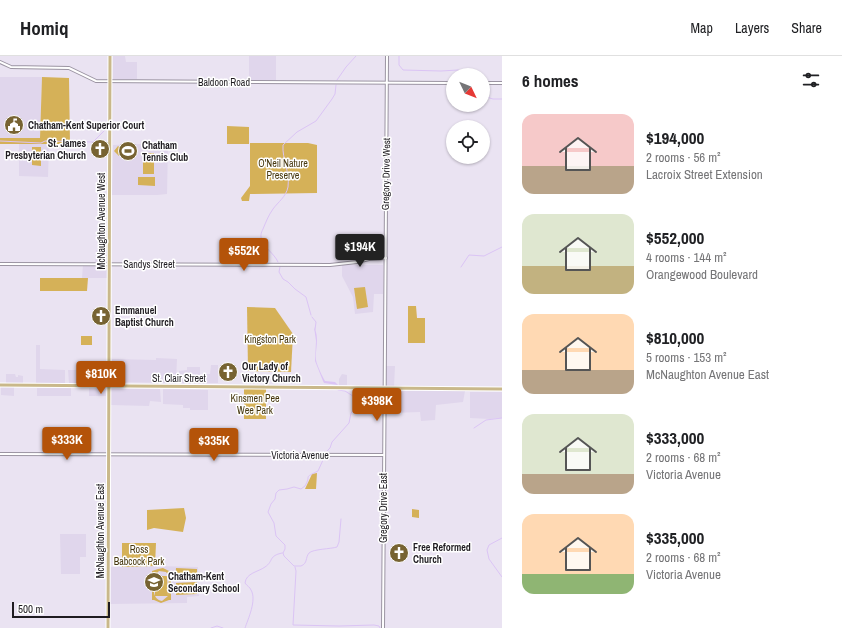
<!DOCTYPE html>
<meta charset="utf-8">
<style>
:root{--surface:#fff;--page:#f2f2f2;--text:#202124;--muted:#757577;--line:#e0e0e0;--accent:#b45309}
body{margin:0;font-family:"Archivo Narrow",sans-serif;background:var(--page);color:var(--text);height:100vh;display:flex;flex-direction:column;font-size:15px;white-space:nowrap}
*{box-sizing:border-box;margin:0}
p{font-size:13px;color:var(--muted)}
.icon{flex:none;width:22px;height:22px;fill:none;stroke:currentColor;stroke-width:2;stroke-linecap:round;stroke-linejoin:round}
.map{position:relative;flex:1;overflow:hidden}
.panel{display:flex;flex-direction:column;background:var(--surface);width:340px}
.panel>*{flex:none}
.needle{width:26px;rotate:133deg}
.controls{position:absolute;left:446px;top:12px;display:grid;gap:8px}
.controls a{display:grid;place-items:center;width:44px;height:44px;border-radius:50%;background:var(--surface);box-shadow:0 1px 3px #0004;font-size:20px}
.scale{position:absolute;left:12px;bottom:10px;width:98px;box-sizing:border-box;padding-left:4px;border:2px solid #1f1c21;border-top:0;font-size:11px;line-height:14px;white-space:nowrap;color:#1f1c21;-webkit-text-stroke:3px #fff;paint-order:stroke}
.price{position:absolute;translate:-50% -34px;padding:0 9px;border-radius:4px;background:var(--accent);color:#fff;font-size:13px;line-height:26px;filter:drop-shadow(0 1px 2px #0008)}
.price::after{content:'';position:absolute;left:50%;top:24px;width:12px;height:9px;margin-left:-6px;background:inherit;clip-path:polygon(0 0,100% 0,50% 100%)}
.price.selected{background:#222;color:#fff}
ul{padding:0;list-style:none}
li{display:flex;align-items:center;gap:12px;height:100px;padding:0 20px}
li span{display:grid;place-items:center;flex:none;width:112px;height:80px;border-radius:12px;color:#555}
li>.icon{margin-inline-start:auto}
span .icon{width:48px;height:48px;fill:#fffc;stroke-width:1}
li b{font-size:17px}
h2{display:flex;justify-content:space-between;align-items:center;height:48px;padding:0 20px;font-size:17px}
header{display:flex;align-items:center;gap:24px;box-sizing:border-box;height:56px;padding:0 20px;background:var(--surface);border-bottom:1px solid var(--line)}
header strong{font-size:19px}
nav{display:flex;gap:22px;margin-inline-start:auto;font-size:14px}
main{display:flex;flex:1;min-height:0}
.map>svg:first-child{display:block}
.built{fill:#e0d6ec}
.green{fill:#d5b158;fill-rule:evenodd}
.water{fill:#dbc4f5}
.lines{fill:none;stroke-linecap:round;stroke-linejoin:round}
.stream{stroke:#dbc4f5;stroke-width:1}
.minor-casing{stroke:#9b94a2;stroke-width:4}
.major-casing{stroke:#fff;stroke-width:5}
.minor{stroke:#fff;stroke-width:2}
.major{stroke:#c9b88a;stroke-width:3}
.labels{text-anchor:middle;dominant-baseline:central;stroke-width:3;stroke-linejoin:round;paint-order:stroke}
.street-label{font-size:10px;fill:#1f1c21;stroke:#fff}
.poi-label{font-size:10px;font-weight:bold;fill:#1f1c21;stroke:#fff;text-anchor:start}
.park-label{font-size:10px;fill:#46370e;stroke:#fff}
</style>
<header>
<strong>Homiq</strong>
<nav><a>Map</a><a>Layers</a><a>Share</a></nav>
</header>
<main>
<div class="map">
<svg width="502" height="572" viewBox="0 0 502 572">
<rect width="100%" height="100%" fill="#eae3f2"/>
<g class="built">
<polygon points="113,0 125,0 126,6 137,6 137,23 113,23"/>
<rect x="249" y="0" width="27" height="24"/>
<polygon points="0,21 42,21 40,82 0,82"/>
<polygon points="168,87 167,138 157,139 112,139 113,89"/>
<polygon points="19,88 49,88 48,121 19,120"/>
<polygon points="96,194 107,194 107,205 95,206"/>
<polygon points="83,209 105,210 107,212 107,222 82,222"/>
<polygon points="342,209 383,209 383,238 374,238 373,256 355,258 353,241 342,220"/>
<polygon points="36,289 40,289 40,313 65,314 65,327 36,327"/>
<polygon points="156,302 177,303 176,324 174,327 113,326 111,324 112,303 156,304"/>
<polygon points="211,309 218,309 218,327 204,327 204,318 210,318"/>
<polygon points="386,310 395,310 394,330 386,330"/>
<polygon points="187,311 200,311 200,327 179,327 179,315 187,314"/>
<polygon points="68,314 77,314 78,316 85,317 85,314 95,314 96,317 106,317 106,326 104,327 69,327"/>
<polygon points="6,318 15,318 16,321 18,321 18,319 23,320 23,327 6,327"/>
<polygon points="342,318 347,319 347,329 339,330 339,323"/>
<polygon points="1,331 14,331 14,340 1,339"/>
<polygon points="89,331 105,331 106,340 89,340"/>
<rect x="37" y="332" width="34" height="8"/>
<polygon points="111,332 160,333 161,346 150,345 149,350 111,349"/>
<polygon points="163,333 208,334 208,354 190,354 190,352 183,352 183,349 163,348"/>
<polygon points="421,334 465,335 463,346 436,349 435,364 421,365 420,356 391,357 393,335"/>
<polygon points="470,336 502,336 502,362 490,363 470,362"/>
<polygon points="60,478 86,478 86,501 80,501 80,518 61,518"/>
<polygon points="156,510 198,511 199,540 187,541 187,547 110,548 110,511"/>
</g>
<g class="green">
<polygon points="42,21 69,22 70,88 0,88 0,82 40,82"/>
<polygon points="227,70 249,71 249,88 227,88"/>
<polygon points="250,87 308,87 317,89 317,137 250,138 249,145 242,145 241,142 250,130"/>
<polygon points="118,90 123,94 128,90 133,95 128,100 124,96 119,100 114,95"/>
<polygon points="32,91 41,91 41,110 32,109"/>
<rect x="143" y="97" width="11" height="21"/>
<polygon points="138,121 155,121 155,130 138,129"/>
<polygon points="40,222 88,222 87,235 40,235"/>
<polygon points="365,231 368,251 357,253 354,232"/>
<polygon points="408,250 416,250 417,262 425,262 425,287 408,287"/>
<polygon points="247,251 275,252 293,278 291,316 248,315"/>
<rect x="81" y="280" width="11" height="9"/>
<rect x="244" y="333" width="22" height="30"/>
<polygon points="317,417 316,433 305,433 312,418"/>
<polygon points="184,452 186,462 183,476 154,472 147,474 147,454"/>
<polygon points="412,453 419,454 419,462 412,461"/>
<polygon points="122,487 156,487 155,510 122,511"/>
<path d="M163 512 171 516V544H169L161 547 154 544H152V515L158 513ZM159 515 166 516 169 520 168 540 162 545C151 543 154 530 154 520Z"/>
<polygon points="176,512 197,513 197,524 175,523"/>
<polygon points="155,520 167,520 168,540 155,540"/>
<polygon points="197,526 197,538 176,539 176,527"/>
</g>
<path class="water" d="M314 271C320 282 315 293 316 304 317 309 322 320 325 325L335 326 338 329 324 327 323 325 315 305 316 285Z"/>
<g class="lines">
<g class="stream">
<polyline points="399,0 399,9 403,14 441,15 458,14 462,15 463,19"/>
<polyline points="337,24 346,11 356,0"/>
<polyline points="483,40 493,43 502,43"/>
<polyline points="0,85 41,87 45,85 93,86 106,73"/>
<path d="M278 206C274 197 264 192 262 184 260 180 261 177 263 173 266 166 268 160 273 153 278 146 286 141 288 131 290 116 282 103 283 89L297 76 316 65 332 43 335 38 336 29"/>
<polyline points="280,211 279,216 283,223 288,226 295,233 306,241 311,259"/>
<polyline points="461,211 469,199 484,200 502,191"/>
<polyline points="312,261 316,266 315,274"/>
<polyline points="474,372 486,364 502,362"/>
<polyline points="327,395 330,392 332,386 349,367 351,357 357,350 358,345 356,342 345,335 338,334"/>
<polyline points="502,482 489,489 487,494 489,503 502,521"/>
<path d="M283 497 285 493V489L276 480 274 467 268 456 271 448 275 443 276 437 279 434 287 433 294 431 301 433 305 430C312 418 302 423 318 415L323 404"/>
<path d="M283 497 284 500 294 510H301C308 507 305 502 309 497 313 493 331 493 337 491L339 486 341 463"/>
<polyline points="295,511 296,515 293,569 339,570 374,569 379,570 380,572"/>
<polyline points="211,572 217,570 223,572"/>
<path d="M245 572C248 563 257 544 251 534 250 531 247 530 245 527 246 517 258 516 265 511 274 505 268 500 282 497"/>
</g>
<defs>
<g id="minor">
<polyline points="0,6 11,11 69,12 96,25 453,27"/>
<polyline points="483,27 502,27"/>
<polyline points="0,208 330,209 357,206 369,203 386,202"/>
<polyline points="0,398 383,399"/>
<polyline points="383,572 387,0"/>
</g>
<g id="major">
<polyline points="0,329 502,333"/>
<polyline points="108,572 110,0"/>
</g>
</defs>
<use href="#minor" class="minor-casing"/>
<use href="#major" class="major-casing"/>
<use href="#minor" class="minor"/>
<use href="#major" class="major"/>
</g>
<defs>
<symbol id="civic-disc" viewBox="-11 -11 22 22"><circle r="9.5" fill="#776332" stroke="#fff"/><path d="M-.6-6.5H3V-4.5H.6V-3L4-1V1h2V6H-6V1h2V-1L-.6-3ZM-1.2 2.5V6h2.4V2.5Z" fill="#fff"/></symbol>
<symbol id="church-disc" viewBox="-11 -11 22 22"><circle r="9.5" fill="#776332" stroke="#fff"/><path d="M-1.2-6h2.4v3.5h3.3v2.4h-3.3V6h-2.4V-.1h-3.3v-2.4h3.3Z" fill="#fff"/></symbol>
<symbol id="stadium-disc" viewBox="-11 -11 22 22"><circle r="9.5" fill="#776332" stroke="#fff"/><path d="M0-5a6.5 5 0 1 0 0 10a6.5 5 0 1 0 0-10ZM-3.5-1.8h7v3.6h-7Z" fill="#fff"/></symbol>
<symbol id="school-disc" viewBox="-11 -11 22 22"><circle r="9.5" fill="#776332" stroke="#fff"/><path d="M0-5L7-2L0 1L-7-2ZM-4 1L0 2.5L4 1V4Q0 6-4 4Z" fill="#fff"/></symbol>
</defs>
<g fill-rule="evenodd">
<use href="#civic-disc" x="3" y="58" width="22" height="22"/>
<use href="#church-disc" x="89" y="82" width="22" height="22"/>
<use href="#stadium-disc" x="117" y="84" width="22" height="22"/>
<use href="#church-disc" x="90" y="249" width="22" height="22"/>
<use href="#church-disc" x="217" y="305" width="22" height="22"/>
<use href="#church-disc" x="388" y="486" width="22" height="22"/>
<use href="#school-disc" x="143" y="515" width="22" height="22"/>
</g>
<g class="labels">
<g class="street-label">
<text x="224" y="26">Baldoon Road</text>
<text transform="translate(386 118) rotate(-89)">Gregory Drive West</text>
<text transform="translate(101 165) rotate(-90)">McNaughton Avenue West</text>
<text x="149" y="208">Sandys Street</text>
<text x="179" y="322">St. Clair Street</text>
<text x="300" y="399">Victoria Avenue</text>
<text transform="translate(383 452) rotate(-90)">Gregory Drive East</text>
<text transform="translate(100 475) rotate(-90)">McNaughton Avenue East</text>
</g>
<g class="poi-label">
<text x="28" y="69">Chatham-Kent Superior Court</text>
<text x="86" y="87" text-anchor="end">St. James<tspan x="86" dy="12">Presbyterian Church</tspan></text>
<text x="142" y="89">Chatham<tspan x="142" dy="12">Tennis Club</tspan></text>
<text x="115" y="254">Emmanuel<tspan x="115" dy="12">Baptist Church</tspan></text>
<text x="242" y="310">Our Lady of<tspan x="242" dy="12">Victory Church</tspan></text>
<text x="413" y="491">Free Reformed<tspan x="413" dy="12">Church</tspan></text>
<text x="168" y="520">Chatham-Kent<tspan x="168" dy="12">Secondary School</tspan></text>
</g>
<g class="park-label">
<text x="283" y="107">O'Neil Nature<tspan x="283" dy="12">Preserve</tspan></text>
<text x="270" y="283">Kingston Park</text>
<text x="255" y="342">Kinsmen Pee<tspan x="255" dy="12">Wee Park</tspan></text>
<text x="139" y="493">Ross<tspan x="139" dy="12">Babcock Park</tspan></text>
</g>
</g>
</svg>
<div class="controls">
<a><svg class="needle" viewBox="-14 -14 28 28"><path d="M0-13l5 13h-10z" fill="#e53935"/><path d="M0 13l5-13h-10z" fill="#757577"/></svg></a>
<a><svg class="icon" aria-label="locate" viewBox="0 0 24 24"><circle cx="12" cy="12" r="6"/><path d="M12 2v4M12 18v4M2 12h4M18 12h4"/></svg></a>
</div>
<div class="scale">500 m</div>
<b class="price selected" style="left:360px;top:212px">$194K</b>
<b class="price" style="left:244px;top:216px">$552K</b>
<b class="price" style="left:101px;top:339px">$810K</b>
<b class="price" style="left:377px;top:366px">$398K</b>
<b class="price" style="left:67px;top:405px">$333K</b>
<b class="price" style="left:214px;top:406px">$335K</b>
</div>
<section class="panel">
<h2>6 homes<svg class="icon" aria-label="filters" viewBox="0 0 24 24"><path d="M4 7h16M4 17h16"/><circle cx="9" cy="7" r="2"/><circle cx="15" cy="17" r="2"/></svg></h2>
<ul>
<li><span style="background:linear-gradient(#f6c9c9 65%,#b9a48a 0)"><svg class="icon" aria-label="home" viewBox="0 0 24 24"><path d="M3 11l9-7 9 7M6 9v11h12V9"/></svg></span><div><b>$194,000</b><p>2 rooms · 56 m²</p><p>Lacroix Street Extension</p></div></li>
<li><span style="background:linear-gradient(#dfe7d0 65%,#c2b280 0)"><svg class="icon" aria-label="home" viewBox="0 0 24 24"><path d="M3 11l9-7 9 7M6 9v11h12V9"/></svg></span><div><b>$552,000</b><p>4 rooms · 144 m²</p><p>Orangewood Boulevard</p></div></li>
<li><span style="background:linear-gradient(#ffd9b3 70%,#b9a48a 0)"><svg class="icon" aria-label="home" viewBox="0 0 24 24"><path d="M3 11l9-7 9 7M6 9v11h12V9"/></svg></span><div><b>$810,000</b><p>5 rooms · 153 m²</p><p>McNaughton Avenue East</p></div></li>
<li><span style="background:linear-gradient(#dfe7d0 75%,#b9a48a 0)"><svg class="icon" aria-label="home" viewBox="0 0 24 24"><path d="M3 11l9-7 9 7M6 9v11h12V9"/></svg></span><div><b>$333,000</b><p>2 rooms · 68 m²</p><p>Victoria Avenue</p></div></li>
<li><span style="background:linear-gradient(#ffd9b3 75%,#8fb573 0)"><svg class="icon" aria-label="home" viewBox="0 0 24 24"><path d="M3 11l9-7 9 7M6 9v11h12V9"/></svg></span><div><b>$335,000</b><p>2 rooms · 68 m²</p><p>Victoria Avenue</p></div></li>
</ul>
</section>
</main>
